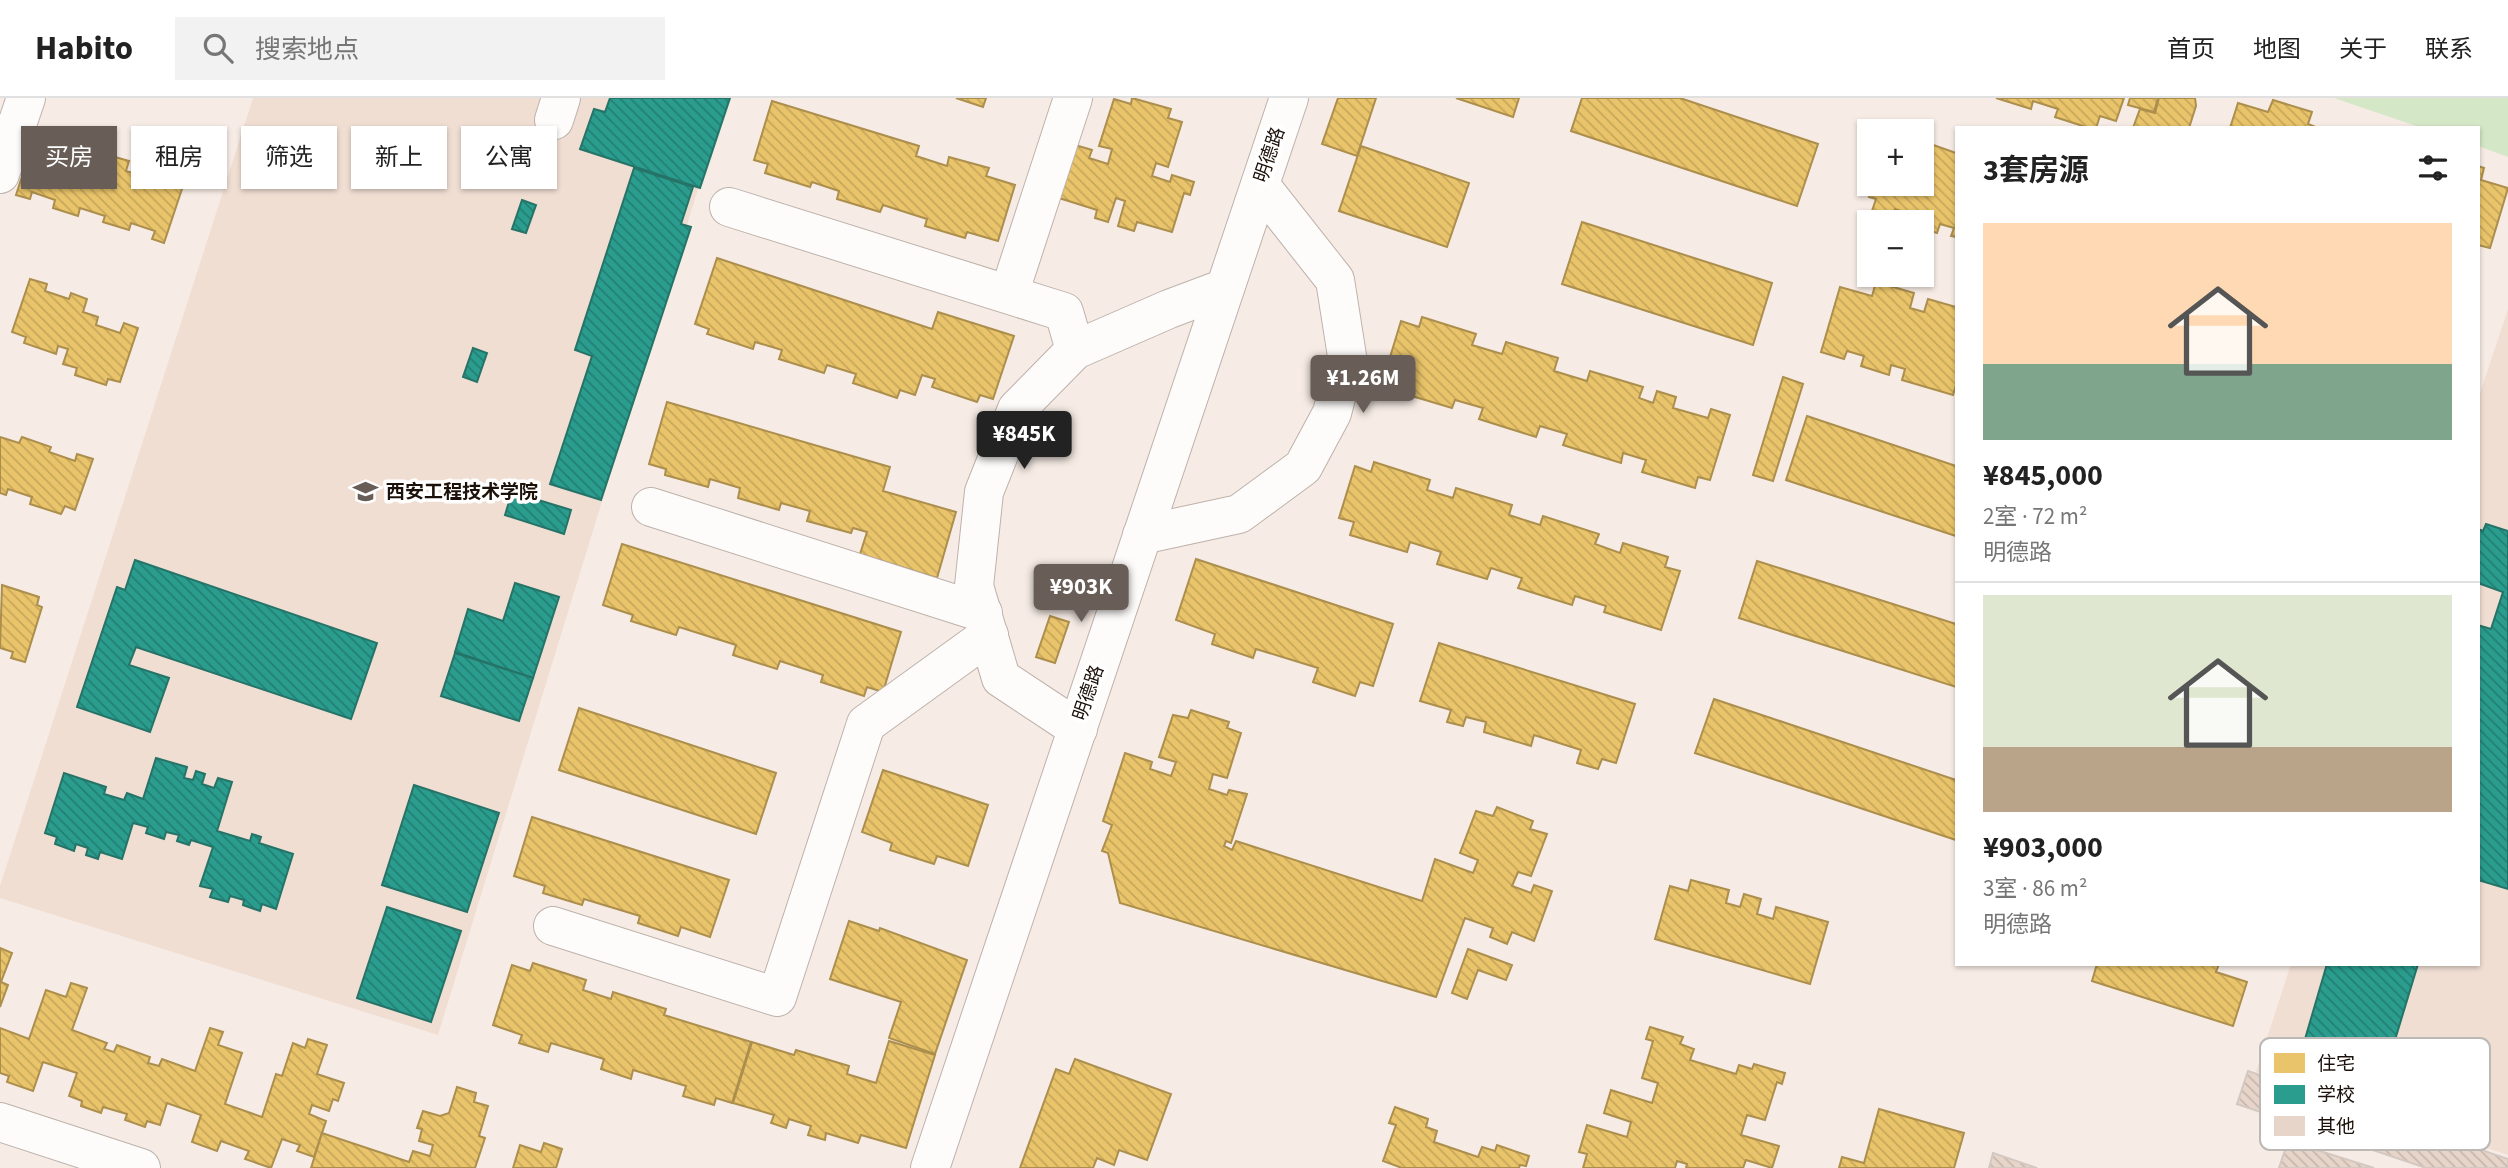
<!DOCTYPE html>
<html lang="zh">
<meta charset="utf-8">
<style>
:root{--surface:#fff;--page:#f2f2f2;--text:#222;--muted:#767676;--line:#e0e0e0;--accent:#695e57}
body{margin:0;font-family:"Source Sans 3","Noto Sans SC",sans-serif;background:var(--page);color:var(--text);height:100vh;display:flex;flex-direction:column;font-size:26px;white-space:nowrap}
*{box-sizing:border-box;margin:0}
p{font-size:23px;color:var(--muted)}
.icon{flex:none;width:38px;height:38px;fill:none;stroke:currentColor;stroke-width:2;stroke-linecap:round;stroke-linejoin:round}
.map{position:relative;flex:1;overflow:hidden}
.side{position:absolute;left:1955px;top:28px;width:525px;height:840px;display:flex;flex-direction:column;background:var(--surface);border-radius:0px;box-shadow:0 2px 5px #0004}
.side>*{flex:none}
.hud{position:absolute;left:21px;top:28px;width:665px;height:63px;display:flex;gap:14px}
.tools{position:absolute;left:1857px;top:21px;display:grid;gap:14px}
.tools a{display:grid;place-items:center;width:77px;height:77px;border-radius:0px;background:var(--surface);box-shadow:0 2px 5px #0004;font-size:35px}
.price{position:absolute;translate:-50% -60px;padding:0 16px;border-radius:7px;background:var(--accent);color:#fff;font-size:23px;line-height:46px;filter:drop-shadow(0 2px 4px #0008)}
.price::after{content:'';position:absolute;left:50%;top:42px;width:21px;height:16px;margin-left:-10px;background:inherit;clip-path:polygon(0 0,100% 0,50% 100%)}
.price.selected{background:#222;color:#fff}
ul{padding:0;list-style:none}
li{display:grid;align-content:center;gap:14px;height:371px;padding:0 28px}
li+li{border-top:2px solid var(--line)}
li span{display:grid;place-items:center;height:217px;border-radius:0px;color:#555}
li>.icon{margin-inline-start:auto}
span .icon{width:126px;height:126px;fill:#fffc;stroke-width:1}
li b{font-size:30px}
h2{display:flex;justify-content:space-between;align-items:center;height:84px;padding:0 28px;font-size:30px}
.tag{padding:0 24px;border-radius:0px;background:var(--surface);box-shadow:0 2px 5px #0004;font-size:24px;line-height:63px}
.tag.selected{background:var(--accent);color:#fff}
header{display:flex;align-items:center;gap:42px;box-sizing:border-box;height:98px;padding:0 35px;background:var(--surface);border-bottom:2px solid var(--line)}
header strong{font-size:33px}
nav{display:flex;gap:38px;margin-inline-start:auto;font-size:24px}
.search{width:490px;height:63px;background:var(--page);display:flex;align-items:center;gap:18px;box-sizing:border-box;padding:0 24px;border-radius:0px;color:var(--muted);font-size:26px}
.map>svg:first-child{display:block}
.built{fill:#f0ded3}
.grass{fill:#d4e7c7}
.homes{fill:url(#homes-back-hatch);stroke:#ac8e4d;stroke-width:2}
.schools{fill:url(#schools-back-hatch);stroke:#267367;stroke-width:2}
.building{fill:url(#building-back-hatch);stroke:#d4c9c2;stroke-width:2}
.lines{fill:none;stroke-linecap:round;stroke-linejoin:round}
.minor-casing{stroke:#bdb2ab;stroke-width:40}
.minor{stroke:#fefcfb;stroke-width:38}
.labels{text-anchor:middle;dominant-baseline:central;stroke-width:7;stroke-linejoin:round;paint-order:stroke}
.street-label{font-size:19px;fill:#1c110a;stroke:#fff}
.poi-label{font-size:19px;font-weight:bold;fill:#1c110a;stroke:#fff;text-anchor:start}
.key{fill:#fff;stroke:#bbb8b6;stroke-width:2}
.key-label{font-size:19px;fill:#1c110a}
</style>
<header>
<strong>Habito</strong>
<div class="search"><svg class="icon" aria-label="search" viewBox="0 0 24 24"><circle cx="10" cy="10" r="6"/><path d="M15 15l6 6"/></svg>搜索地点</div>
<nav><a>首页</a><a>地图</a><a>关于</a><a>联系</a></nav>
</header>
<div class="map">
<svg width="2508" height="1070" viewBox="0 0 2508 1070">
<defs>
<pattern id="homes-back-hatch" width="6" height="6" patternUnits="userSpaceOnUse" patternTransform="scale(1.75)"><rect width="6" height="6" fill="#e9c46a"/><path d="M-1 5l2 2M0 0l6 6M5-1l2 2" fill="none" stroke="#c7a75b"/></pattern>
<pattern id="schools-back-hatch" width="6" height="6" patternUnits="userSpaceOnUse" patternTransform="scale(1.75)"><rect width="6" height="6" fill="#2a9d8f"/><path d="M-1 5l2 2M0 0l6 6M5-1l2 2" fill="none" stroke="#237f73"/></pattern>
<pattern id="building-back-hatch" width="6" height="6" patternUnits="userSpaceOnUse" patternTransform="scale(1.75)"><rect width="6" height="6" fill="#e7d5ca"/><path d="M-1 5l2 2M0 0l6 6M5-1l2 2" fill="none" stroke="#c6b6ac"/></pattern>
</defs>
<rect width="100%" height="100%" fill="#f7ece5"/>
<g class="built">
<polygon points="253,0 726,0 438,937 0,800 0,788"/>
<polygon points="2508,211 2508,1057 2256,974 2291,866 2478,866 2478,301"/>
</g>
<polygon class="grass" points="2334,0 2508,0 2508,59 2478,48 2478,30 2422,30"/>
<g class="homes">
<polygon points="956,0 986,0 983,9"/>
<polygon points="1132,0 1171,11 1168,20 1182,24 1168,69 1156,65 1152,78 1170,84 1172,77 1194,84 1190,97 1184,95 1172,134 1137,124 1134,133 1118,128 1125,103 1116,100 1108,124 1095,120 1097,112 1059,100 1075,47 1092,52 1089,60 1108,66 1112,51 1099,48 1114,1 1131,6"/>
<polygon points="1338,0 1376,0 1357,58 1322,46"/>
<polygon points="1456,0 1519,0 1513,19"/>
<polygon points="1582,0 1680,0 1818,46 1797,108 1571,33"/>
<polygon points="1996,0 2124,0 2116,23 2100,18 2096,30 2089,30 2055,19 2058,11 2033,3 2031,11"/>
<polygon points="2130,0 2158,0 2154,14 2128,7"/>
<polygon points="2159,0 2195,0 2196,8 2189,30 2133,30 2140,11 2155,15"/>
<polygon points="2273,2 2312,14 2308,26 2318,30 2230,30 2238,5 2268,14"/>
<polygon points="772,3 919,48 916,58 947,68 949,59 989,70 986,78 1015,87 998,143 967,134 965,140 925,128 927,121 883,107 880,114 837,101 839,93 812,84 810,89 765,75 768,66 754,62"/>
<polygon points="42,38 56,42 54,50 64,53 67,44 81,49 78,57 91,60 93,54 106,58 104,64 112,67 115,59 129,63 126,73 139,77 142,69 155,73 153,80 163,84 166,76 179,81 176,89 182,91 164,145 152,141 155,133 131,125 129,132 103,124 105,118 80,110 78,118 53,110 55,102 32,94 30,101 16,97 34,42 40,44"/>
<polygon points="1922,43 1956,55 1956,139 1951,138 1954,130 1940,126 1937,135 1922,130 1922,124 1908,124 1910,116 1895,111 1892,120 1872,113 1876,101 1869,99 1873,86 1922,86"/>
<polygon points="1361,48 1469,85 1447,149 1339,113"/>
<polygon points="2478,68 2484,70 2481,82 2508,90 2490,150 2478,147"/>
<polygon points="1582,124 1772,185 1753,247 1562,186"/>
<polygon points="717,160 932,231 938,214 1014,238 993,301 980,297 977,304 932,289 935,281 922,277 915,297 900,292 897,300 853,285 856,276 827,267 824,275 779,261 782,252 755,244 753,251 707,236 709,231 695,226"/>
<polygon points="30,181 47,186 45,193 69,201 71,195 87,201 83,214 98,219 96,227 120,235 124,225 138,230 120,284 108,281 106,287 75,277 77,270 63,266 68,251 58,248 56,256 24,245 26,239 12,234"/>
<polygon points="1876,184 1914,195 1910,210 1924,214 1928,201 1956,209 1956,287 1953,297 1902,282 1905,271 1891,267 1889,277 1861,268 1864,258 1847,253 1844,261 1821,254 1840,189 1872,198"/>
<polygon points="1422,219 1476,236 1472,247 1502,256 1506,244 1558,260 1554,273 1587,283 1590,273 1643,289 1639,300 1653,305 1657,293 1676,299 1673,310 1708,320 1711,311 1730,317 1710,382 1698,379 1695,390 1642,374 1646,362 1623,355 1621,365 1563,347 1567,336 1540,328 1536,339 1479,321 1483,310 1455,302 1452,310 1395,293 1398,283 1384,279 1401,223 1419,229"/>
<polygon points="1783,279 1803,286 1773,383 1753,377"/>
<polygon points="667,304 890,369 883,393 956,414 937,480 860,456 867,434 853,430 851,435 807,423 810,413 781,405 779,412 738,400 740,390 710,381 708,389 665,377 666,371 649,366"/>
<polygon points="1807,318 1956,368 1956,438 1786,382"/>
<polygon points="0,339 19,345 22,339 51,349 49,354 75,363 77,356 93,361 75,412 65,408 61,416 30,406 32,399 8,391 6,397 0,395"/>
<polygon points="1374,364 1430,382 1427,392 1453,400 1456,390 1512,407 1509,417 1540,427 1543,418 1599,436 1595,446 1620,455 1623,445 1668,459 1665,469 1680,473 1661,532 1604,514 1606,508 1575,498 1572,507 1518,490 1522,480 1491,470 1487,481 1437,466 1441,454 1410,444 1407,454 1350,437 1354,424 1339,420 1355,368 1371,374"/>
<polygon points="622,446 901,534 883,594 867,589 864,598 821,584 823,577 780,563 777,571 733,557 736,547 679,529 676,537 631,523 633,517 603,507"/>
<polygon points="1196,461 1393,526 1373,588 1360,584 1355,598 1313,584 1318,570 1256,551 1253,560 1212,546 1215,536 1176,522"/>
<polygon points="1757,463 1956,526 1956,589 1739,520"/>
<polygon points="2,487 39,499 37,507 42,509 25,564 11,560 13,554 0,550"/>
<polygon points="1050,518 1069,524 1055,565 1036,559"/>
<polygon points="1439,545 1635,606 1616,665 1602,661 1598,671 1577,665 1581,652 1534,637 1531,648 1484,634 1486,624 1466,619 1463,628 1447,624 1451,612 1420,603"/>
<polygon points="1714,601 1956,682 1956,742 1695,655"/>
<polygon points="579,610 776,675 756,736 559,672"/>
<polygon points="1191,612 1229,624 1227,630 1241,635 1227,680 1213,676 1209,691 1227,697 1229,692 1247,696 1231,745 1226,743 1224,748 1232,752 1236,743 1422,803 1435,761 1473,775 1478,762 1460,755 1476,713 1493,718 1497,709 1533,723 1530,731 1547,736 1531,778 1518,774 1512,788 1531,795 1534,787 1552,793 1534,843 1512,834 1507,846 1490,839 1493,830 1465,820 1436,899 1120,805 1108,755 1102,753 1112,727 1103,723 1125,655 1152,664 1150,671 1171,678 1176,664 1159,659 1173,617 1188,620"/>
<polygon points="883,672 988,707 968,768 937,758 934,766 890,752 892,745 862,734"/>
<polygon points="532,719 729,782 710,839 681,829 678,838 638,825 640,818 584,801 582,807 543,795 545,788 514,778"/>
<polygon points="1691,782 1729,792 1726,805 1740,809 1744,796 1761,801 1757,816 1773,821 1776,809 1828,824 1810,886 1655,841 1670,788 1688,793"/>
<polygon points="849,823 879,833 880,830 967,862 935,956 889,940 901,904 830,881"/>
<polygon points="0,850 12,855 1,884 8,887 0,909"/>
<polygon points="1468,851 1512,867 1506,882 1478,872 1467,901 1452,895"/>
<polygon points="533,865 586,882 583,892 611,901 613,894 666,911 664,917 751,944 732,1005 716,1000 714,1007 683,998 686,988 633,972 631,981 601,971 604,961 551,945 548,954 519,945 522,937 493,927 512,867 530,873"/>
<polygon points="2097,866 2219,866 2216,874 2247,884 2233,928 2092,883"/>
<polygon points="71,885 87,890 72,932 107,945 104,951 114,954 117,947 150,959 148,965 159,968 162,961 195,973 210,930 223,934 218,947 242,955 225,1006 262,1019 276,976 282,978 293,945 305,950 308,941 327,947 317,976 344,985 338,1003 333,1001 329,1013 312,1007 309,1016 326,1023 314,1059 297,1053 300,1047 282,1041 271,1070 245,1061 249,1053 221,1043 217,1053 192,1044 201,1017 167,1005 160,1027 147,1023 145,1029 125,1022 127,1016 103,1009 101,1015 81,1008 82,1003 69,998 77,975 43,964 33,993 7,984 9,978 0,975 0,930 29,941 46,892 66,899"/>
<polygon points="1650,929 1683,939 1680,946 1694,951 1690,962 1736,976 1739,967 1752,971 1754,966 1785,975 1782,986 1777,984 1765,1022 1747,1017 1741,1037 1779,1048 1772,1070 1746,1062 1743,1070 1686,1070 1687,1066 1677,1063 1675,1070 1583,1070 1587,1056 1579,1054 1587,1027 1627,1039 1631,1024 1604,1015 1611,992 1652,1005 1658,985 1642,980 1653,943 1646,941"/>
<polygon points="889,943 935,957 906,1050 861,1037 858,1045 826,1035 825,1042 808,1037 811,1028 789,1021 786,1030 771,1025 774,1017 733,1005 752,944 794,957 796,952 849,968 847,976 876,985"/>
<polygon points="1075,961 1171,996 1147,1062 1119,1052 1114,1067 1097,1060 1093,1070 1020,1070 1056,971 1069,976"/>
<polygon points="457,989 476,995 474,1004 488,1008 479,1038 485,1040 475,1070 311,1070 322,1035 409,1064 413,1053 430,1058 433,1047 419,1043 422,1031 417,1030 423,1013 440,1018 449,1015"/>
<polygon points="1395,1009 1428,1021 1426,1029 1437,1033 1434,1044 1478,1059 1482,1049 1495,1053 1497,1047 1529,1058 1526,1068 1520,1067 1519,1070 1402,1070 1383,1063 1396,1027 1389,1025"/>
<polygon points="1879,1011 1964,1035 1954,1070 1839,1070 1842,1059 1864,1065"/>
<polygon points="544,1045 562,1051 556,1070 513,1070 520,1047 541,1054"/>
</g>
<g class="schools">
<polygon points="610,0 730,0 700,90 580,51 594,11 605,14"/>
<polygon points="634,70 693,89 681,126 691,129 601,402 550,386 592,258 575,252"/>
<polygon points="522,102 536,107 526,135 512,131"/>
<polygon points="473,250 487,255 477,284 463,279"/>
<polygon points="512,394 571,412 564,436 505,417"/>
<polygon points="2486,426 2508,433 2508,791 2478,782 2478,527 2491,531 2503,494 2478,485 2478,431 2483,433"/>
<polygon points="135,462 377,545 351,621 136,549 129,567 169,580 150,634 77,609 117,489 125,492"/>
<polygon points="515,485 559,499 533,580 455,554 468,511 503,523"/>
<polygon points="455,555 533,580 519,623 441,598"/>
<polygon points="156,660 187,669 184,680 193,682 196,673 205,676 202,686 214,690 218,680 232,684 217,733 250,743 252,736 261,739 259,745 293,756 276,811 262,806 260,813 243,807 244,802 230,798 228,804 210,799 213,791 200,788 213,749 191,742 189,747 177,743 179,737 166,734 164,741 146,735 148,729 133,725 122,761 100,754 98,761 86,757 88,750 76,746 74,753 55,746 57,739 45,735 64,675 106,689 104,696 124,702 127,695 143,701"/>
<polygon points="414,687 499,715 467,814 382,787"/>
<polygon points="387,809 461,833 431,924 357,900"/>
<polygon points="2327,866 2418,866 2388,965 2305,941"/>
</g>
<g class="building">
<polygon points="2248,973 2508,1061 2508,1070 2426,1070 2237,1006"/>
<polygon points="2288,1043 2374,1070 2279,1070"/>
<polygon points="1993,1055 2037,1070 1989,1070"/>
</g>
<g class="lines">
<defs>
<g id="minor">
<polyline points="554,22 561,0"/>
<polyline points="0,76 26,0"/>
<polyline points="729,109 1064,214 1075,252"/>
<polyline points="1009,196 1073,0"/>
<polyline points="651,409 983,515"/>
<polyline points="1142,437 1239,416 1303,369 1332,315 1347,258 1335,182 1260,87"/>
<polyline points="1078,631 1001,580 974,488 984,394 1017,311 1075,252 1169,211 1225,190"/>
<polyline points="553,828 777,899 866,626 989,537"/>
<polyline points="0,1024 141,1070"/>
<polyline points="930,1070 1289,0"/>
</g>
</defs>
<use href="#minor" class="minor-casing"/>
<use href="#minor" class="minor"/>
</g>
<defs>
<symbol id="university-bare" viewBox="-9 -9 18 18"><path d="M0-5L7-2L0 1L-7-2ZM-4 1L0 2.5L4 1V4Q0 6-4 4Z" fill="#695e57" stroke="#fff" stroke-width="2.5" paint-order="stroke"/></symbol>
</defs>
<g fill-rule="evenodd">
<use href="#university-bare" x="348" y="376" width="35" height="35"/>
</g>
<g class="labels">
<g class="street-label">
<text transform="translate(1270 57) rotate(-71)">明德路</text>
<text transform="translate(1089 595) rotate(-71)">明德路</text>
</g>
<g class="poi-label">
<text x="386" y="394">西安工程技术学院</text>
</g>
</g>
<rect x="2260" y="940" width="230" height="112" rx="10" class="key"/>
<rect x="2274" y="955" width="31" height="20" fill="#e9c46a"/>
<rect x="2274" y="987" width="31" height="19" fill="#2a9d8f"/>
<rect x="2274" y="1018" width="31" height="20" fill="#e7d5ca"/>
<g class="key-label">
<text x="2317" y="972">住宅</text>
<text x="2317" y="1003">学校</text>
<text x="2317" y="1035">其他</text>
</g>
</svg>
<div class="tools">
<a>+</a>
<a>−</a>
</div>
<b class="price" style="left:1363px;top:317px">¥1.26M</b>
<b class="price selected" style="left:1024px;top:373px">¥845K</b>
<b class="price" style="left:1081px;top:526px">¥903K</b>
<div class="hud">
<a class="tag selected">买房</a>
<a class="tag">租房</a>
<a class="tag">筛选</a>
<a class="tag">新上</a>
<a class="tag">公寓</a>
</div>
<section class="side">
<h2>3套房源<svg class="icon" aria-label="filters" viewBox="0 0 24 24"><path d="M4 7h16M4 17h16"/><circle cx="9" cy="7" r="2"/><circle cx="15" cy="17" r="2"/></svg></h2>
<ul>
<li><span style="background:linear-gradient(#ffd9b3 65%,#7fa58c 0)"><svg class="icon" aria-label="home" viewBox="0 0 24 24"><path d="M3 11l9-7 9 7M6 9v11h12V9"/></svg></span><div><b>¥845,000</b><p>2室 · 72 m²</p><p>明德路</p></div></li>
<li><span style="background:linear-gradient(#dfe7d0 70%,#b9a48a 0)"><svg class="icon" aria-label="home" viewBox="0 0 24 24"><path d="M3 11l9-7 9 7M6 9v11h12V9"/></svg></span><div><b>¥903,000</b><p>3室 · 86 m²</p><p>明德路</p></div></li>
</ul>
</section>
</div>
